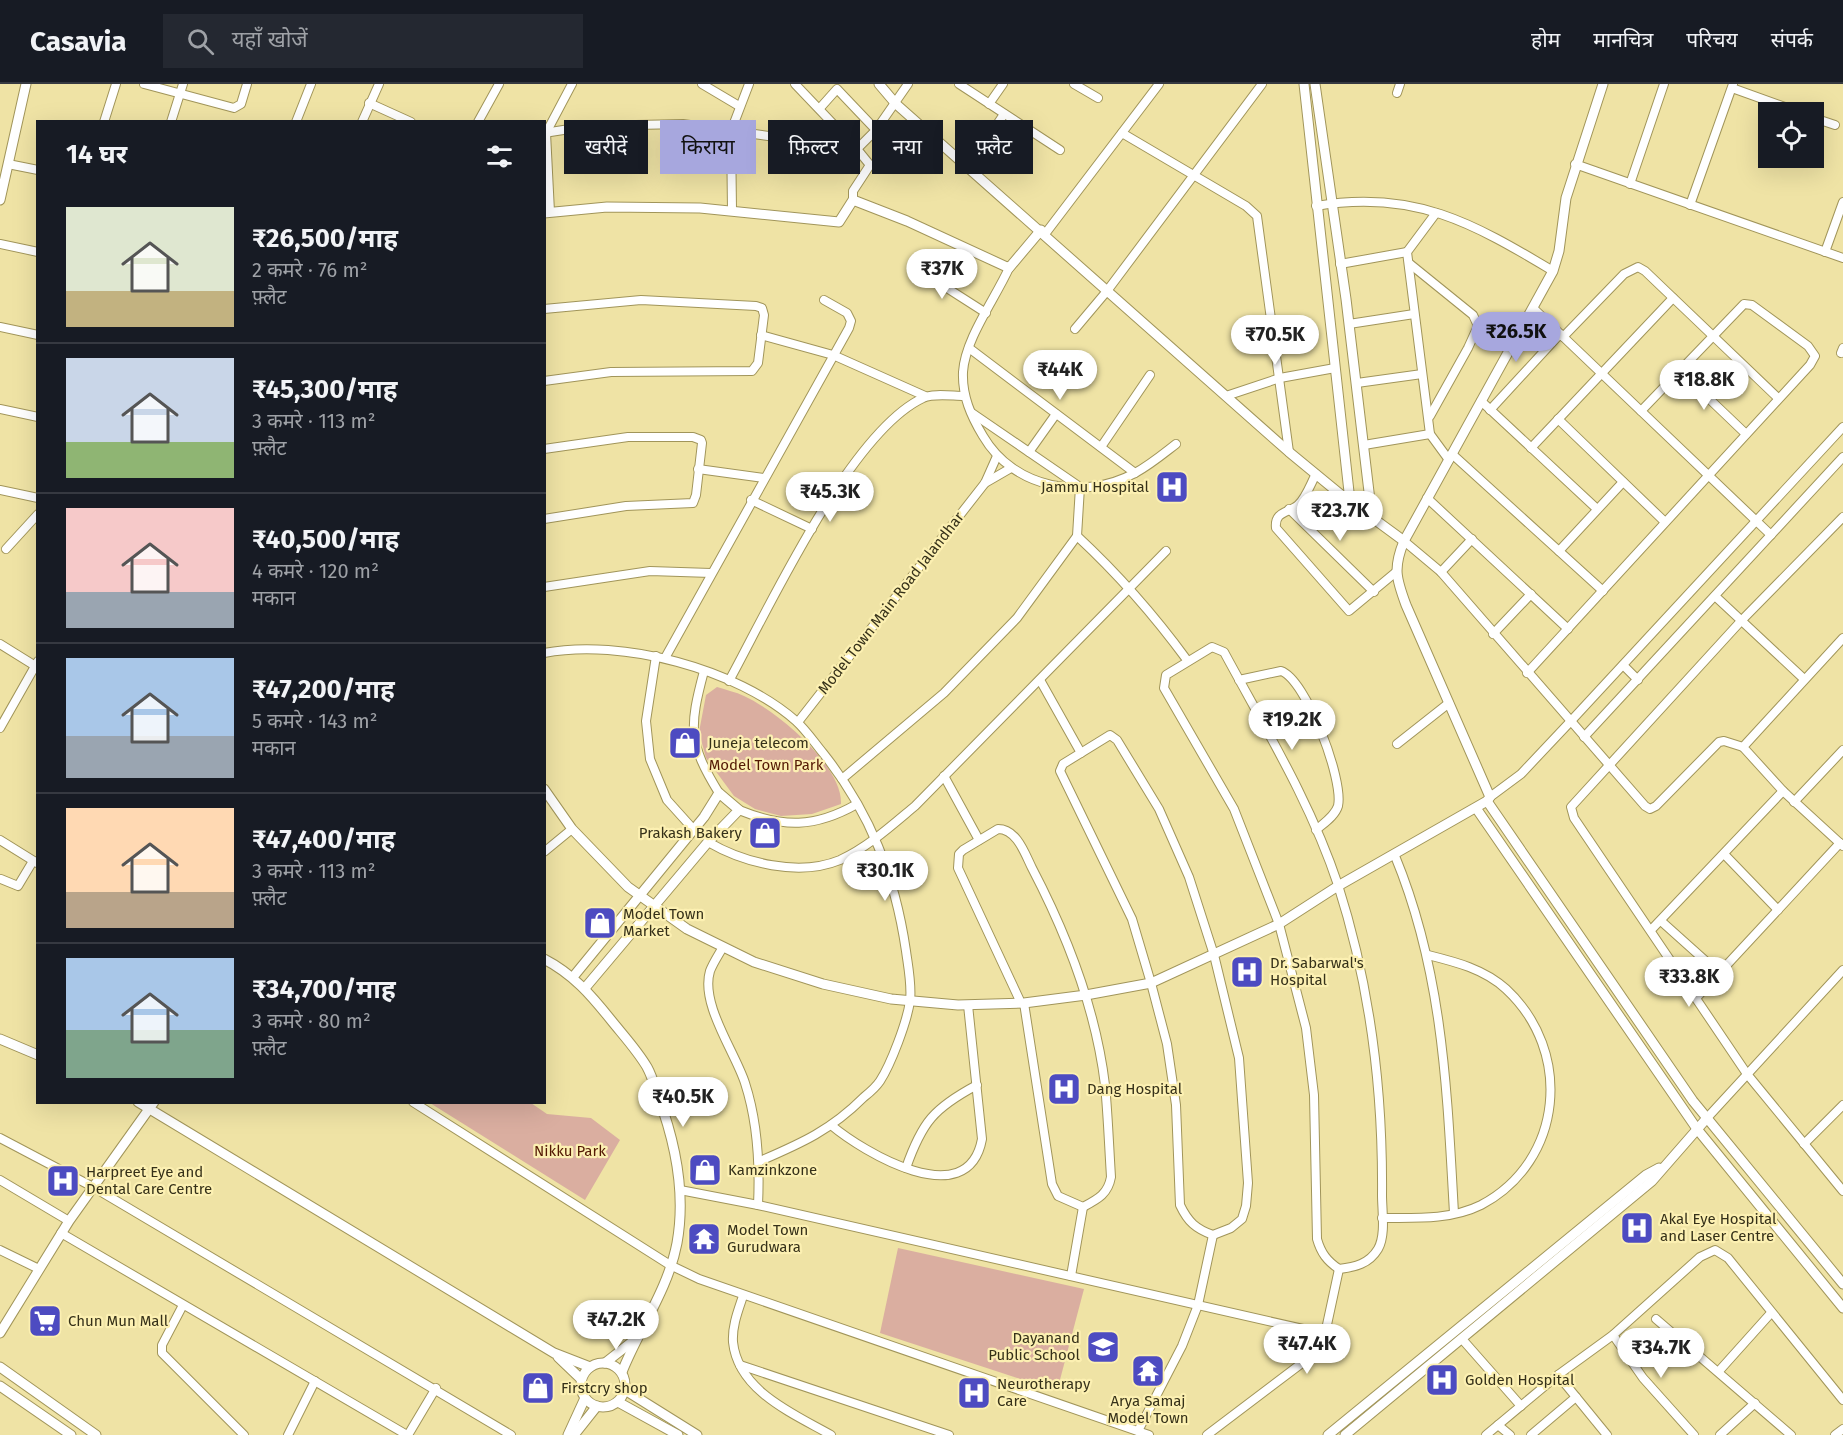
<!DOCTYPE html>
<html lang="hi">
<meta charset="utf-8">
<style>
:root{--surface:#171b24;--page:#242831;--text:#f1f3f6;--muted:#9ea1a6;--line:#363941;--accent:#a7a7de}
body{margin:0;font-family:"Fira Sans","Noto Sans Devanagari",sans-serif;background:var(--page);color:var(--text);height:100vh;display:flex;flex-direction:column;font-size:22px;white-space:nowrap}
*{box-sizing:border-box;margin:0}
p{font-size:20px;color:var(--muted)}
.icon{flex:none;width:33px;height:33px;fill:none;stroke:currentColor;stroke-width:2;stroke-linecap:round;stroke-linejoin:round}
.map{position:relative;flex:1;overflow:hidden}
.side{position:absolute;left:36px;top:36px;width:510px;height:984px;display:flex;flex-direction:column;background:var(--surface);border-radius:0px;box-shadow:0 6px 24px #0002}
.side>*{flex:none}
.hud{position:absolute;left:564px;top:36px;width:570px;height:54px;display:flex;gap:12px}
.controls{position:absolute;left:1758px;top:18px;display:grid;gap:12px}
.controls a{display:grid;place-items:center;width:66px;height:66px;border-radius:0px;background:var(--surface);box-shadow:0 6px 24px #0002;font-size:30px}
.price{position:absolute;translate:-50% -51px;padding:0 14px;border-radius:21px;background:#fff;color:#222;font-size:20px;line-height:39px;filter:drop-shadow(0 2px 3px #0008)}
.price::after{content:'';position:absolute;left:50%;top:36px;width:18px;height:14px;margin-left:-9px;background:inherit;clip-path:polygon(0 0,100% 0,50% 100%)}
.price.active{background:var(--accent);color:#111}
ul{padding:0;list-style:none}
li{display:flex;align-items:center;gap:18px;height:150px;padding:0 30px}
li+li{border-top:2px solid var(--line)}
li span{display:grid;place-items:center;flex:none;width:168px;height:120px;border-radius:0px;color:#555}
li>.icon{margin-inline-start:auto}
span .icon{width:72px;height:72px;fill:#fffc;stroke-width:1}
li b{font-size:26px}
h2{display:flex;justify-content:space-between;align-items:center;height:72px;padding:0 30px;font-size:26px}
.chip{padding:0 21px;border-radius:0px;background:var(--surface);box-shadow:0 6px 24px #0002;font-size:21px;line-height:54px}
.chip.active{background:var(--accent);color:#111}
header{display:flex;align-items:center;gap:36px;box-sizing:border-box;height:84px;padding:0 30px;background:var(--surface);border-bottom:2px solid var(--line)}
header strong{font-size:28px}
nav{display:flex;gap:33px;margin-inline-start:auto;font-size:21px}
.search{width:420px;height:54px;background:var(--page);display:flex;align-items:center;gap:15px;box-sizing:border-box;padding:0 21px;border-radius:0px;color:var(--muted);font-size:22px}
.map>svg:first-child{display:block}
.green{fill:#daaea0}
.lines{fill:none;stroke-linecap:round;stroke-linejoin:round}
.minor-casing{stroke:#a1955a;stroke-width:10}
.tertiary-casing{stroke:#a1955a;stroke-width:11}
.minor{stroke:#fff;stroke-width:8}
.tertiary{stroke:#fff;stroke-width:9}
.labels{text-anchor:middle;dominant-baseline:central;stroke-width:4.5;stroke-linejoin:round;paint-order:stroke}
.poi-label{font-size:15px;fill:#363119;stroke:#fcf0b2;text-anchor:start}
.street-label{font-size:15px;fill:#363119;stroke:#fcf0b2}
.park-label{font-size:15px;fill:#541904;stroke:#fcf0b2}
</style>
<header>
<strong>Casavia</strong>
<div class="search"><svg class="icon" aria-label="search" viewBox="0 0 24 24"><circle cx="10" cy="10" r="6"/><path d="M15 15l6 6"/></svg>यहाँ खोजें</div>
<nav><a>होम</a><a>मानचित्र</a><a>परिचय</a><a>संपर्क</a></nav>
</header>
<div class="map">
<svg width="1843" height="1351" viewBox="0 0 1843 1351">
<rect width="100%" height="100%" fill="#efe3a5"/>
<g class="green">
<path d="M717 603C726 606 736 608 744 612 777 627 843 682 841 720L812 730 781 732 755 725 734 712 706 674 699 648 706 611Z"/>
<polygon points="430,1019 531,1019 547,1030 591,1034 620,1056 585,1116"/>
<polygon points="898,1164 1084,1205 1057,1307 880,1249"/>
</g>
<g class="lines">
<defs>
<g id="minor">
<polyline points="144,0 234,24 241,20 247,0"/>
<polyline points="702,0 739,22"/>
<polyline points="795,0 857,65 876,46 908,0"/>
<polyline points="959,0 1060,66"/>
<polyline points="1074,0 1098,14"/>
<polyline points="1732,4 1799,28"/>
<polyline points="1397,9 1400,0"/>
<polyline points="369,19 411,38"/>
<polyline points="989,20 1003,0"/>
<polyline points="820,24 837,5 876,46"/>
<polyline points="1814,34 1835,41"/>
<polyline points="104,38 116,0"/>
<polyline points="171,38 183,0"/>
<polyline points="296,38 311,0"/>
<polyline points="362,38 379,0"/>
<polyline points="478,38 499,0"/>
<polyline points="544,49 589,42 683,40 797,56"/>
<polyline points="1122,49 1246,122 1257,132 1289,368"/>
<polyline points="8,80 38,86"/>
<polyline points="1575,80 1843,174"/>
<polyline points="968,84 1004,30"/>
<polyline points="1630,100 1664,0"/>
<polyline points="853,116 853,107 870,81 857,65"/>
<polyline points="1690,121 1733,0"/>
<path d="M1316 122C1413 105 1473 139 1553 187"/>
<polyline points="732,126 731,47 749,0"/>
<polyline points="550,128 546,49 572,0"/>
<polyline points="1436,129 1407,168 1430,350 1449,376"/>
<polyline points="1045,150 1159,0"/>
<polyline points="0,160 38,168"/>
<polyline points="1825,168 1843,118"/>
<polyline points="1340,180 1407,168"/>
<polyline points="1410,180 1473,231 1478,242 1468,264 1430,332"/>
<path d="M1009 184C995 215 965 255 963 288 962 312 971 332 983 352 1014 405 1083 417 1135 389 1150 381 1163 370 1176 360"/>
<polyline points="936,197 986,229"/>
<polyline points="1533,224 1771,451"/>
<polyline points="544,225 641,216 756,222 762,224 764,231 758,279 752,287 611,288 544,297"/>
<polyline points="1349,240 1414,230"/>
<polyline points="0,243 38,251"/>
<polyline points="1075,245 1107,207 1262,0"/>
<polyline points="761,251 833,271 925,312"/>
<polyline points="1563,253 1624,190 1638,183 1645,187 1778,314"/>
<polyline points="969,264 1135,389"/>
<polyline points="1841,269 1843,264"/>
<polyline points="1679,286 1746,350"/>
<polyline points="1357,299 1422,290"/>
<polyline points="1226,312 1280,294 1335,284"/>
<polyline points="1481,317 1597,425"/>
<polyline points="0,325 38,333"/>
<polyline points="1490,326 1560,250"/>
<polyline points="1558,335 1665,438"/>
<polyline points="1364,361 1430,350"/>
<polyline points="1101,363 1150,291"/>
<polyline points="1531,364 1673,214"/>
<polyline points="544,365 628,353 693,353 701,356 702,359 696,411 693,419 626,422 544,435"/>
<polyline points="1029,368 1056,330"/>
<polyline points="1452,370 1603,507"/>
<polyline points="698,385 764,394"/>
<path d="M1316 390C1311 399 1306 414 1298 421 1289 429 1274 427 1276 444L1349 527 1396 488"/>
<polyline points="985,399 1011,384"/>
<polyline points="0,406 38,414"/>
<polyline points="1427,414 1568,545"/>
<polyline points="751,416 812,445"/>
<polyline points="1289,425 1374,508"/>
<polyline points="1843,433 1741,537 1571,723 1574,734 1747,990 1843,1107"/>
<path d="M1077 452C1118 490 1154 531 1187 576"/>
<polyline points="1404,457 1441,488 1645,722 1650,725 1656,722 1719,658 1724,657 1743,663"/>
<polyline points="6,465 38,430"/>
<polyline points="1559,467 1623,398"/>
<polyline points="1441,488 1472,455"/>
<polyline points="544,503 650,487 711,489"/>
<polyline points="1715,512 1804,595"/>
<polyline points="1493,550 1531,510"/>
<polyline points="1843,554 1743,663 1783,707 1843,762"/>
<polyline points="0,560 37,583"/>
<path d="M1212 563 1224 568C1265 644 1311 719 1338 801 1370 901 1383 1007 1382 1111 1382 1127 1386 1151 1378 1165 1369 1180 1355 1183 1339 1185 1327 1177 1321 1169 1317 1155L1314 1011 1306 944 1279 840 1234 725 1164 604 1166 591Z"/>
<path d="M544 569C622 554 737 585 796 637 806 646 814 658 823 669 870 728 895 792 906 867 908 882 912 901 910 917 907 938 891 980 880 997 876 1003 869 1009 864 1013 831 1046 802 1059 760 1077"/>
<polyline points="656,572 646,637 650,675 667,716 694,746"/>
<polyline points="665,574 849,244 851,237 847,229 824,216"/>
<polyline points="1623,581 1638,596"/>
<path d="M704 587C689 643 688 659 719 709"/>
<polyline points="1527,589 1810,281 1815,272 1808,262 1752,221 1744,220 1641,327"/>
<polyline points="1040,596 1081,669"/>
<path d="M1239 596 1281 587C1306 595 1344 696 1338 722 1335 732 1324 739 1316 746"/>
<path d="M729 597C769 524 850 348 923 314 933 309 952 312 964 312"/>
<polyline points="798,638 985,399 997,372"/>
<polyline points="0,644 38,577"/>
<path d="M1110 651 1117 656 1159 725 1189 793 1214 871 1239 974 1248 1099 1246 1122 1242 1135 1231 1144 1213 1151C1196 1145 1188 1138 1180 1121L1176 1021 1167 960 1151 899 1132 835 1060 687 1063 680Z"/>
<polyline points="1584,653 1843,373"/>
<polyline points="1397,660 1449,619"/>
<polyline points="944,692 979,756"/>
<polyline points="842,695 944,609 1017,534 1077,452 1080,403 972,329"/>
<polyline points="1490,713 1521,690 1570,638 1843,343"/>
<polyline points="1794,718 1843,666"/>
<path d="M739 726C783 744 815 744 857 720"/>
<polyline points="0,756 37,779"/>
<path d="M708 758C744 779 799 793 840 776 868 763 891 742 915 722L1166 467"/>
<polyline points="544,768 572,745"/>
<polyline points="1724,770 1778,826"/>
<path d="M1395 772C1443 888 1447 1006 1454 1129"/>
<polyline points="1,795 18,802 33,777"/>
<polyline points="1661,837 1719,889"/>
<polyline points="1651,846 1783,707"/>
<path d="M723 863C719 870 713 879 710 887 700 920 735 968 745 999 758 1039 760 1079 758 1121"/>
<polyline points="1697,913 1840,759"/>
<path d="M1021 919 958 784 959 770 963 766 998 745C1017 745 1025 770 1032 784 1067 851 1096 926 1105 1001 1108 1032 1109 1062 1111 1093 1108 1110 1098 1115 1083 1123L1058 1112 1052 1100 1024 919"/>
<polyline points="413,1018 670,1181 699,1195 1149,1351"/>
<polyline points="1707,1034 1843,886"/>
<path d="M831 1041C863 1068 968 1131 982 1055L968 921"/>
<polyline points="0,1054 93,1103 511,1351"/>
<polyline points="1804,1060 1843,1021"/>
<path d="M906 1084C922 1038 934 1024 977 1001"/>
<polyline points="0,1096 69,1137"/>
<polyline points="680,1106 758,1121 1325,1250"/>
<path d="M1382 1134C1415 1134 1451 1136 1481 1121 1564 1077 1573 967 1506 905 1484 885 1456 878 1428 871"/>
<polyline points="61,1149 407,1351"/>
<polyline points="0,1166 39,1185"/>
<polyline points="1071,1192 1083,1123"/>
<path d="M743 1212C738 1227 732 1242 733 1258 738 1307 794 1330 831 1351"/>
<polyline points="183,1221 162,1261 162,1269 244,1351"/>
<polyline points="1656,1235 1791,1351"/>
<polyline points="1613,1251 1643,1294 1694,1351"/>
<polyline points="1462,1255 1521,1322"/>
<polyline points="740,1281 949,1351"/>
<polyline points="1719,1287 1771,1229"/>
<polyline points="1558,1291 1607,1351"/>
<polyline points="1498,1341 1510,1351"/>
<polyline points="1138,1347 1182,1262 1198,1221 1213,1151"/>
<polyline points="288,1351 315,1297"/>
<polyline points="408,1351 436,1304"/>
<polyline points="1207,1351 1314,1270 1325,1250 1339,1185"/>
<polyline points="1486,1351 1558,1291 1613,1251 1700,1173 1715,1166 1728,1174 1843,1316"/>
<polyline points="1531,1351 1576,1313"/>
<polyline points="1720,1351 1755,1319"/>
<polyline points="1835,1351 1843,1345"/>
</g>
<g id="tertiary">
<polyline points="879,0 896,20 1289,368 1340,410 1404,457"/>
<polyline points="1304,0 1350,417"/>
<polyline points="1315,0 1346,215 1372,433"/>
<polyline points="0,116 26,0"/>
<polyline points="544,129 607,123 700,124 839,138 853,116 907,137 1009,184 1041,146"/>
<path d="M544 705 572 745 628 803 687 845 754 878 823 900 891 915 958 921 1024 919 1086 911 1151 899 1279 840 1338 802 1487 717 1490 713 1406 521C1396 494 1393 484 1404 457L1553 187 1559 167 1566 114 1603 0"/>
<polyline points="1487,717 1693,1017 1843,1200"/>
<polyline points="1476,724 1697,1045 1843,1224"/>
<path d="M544 875C573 890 591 911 611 936 623 951 637 966 647 983 652 992 655 1003 658 1012 676 1060 686 1109 677 1159 668 1206 639 1245 622 1288"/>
<polyline points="573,893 704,733 719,709 739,726 708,758 585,904"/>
<polyline points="0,955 38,971"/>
<polyline points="138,1018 554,1269 590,1283"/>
<polyline points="0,1249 69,1137 154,1018"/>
<polyline points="558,1273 581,1295"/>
<circle cx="603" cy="1301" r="22"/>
<polyline points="605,1279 633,1257"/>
<polyline points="0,1283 96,1351"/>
<polyline points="0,1302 71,1351"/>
<polyline points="625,1306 697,1351"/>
<polyline points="618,1318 678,1351"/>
<polyline points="568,1351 585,1314"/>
<polyline points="574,1351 597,1322"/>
<polyline points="1328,1351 1646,1091 1659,1084"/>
<polyline points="1345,1351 1652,1097 1707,1034"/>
</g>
</defs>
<use href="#minor" class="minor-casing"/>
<use href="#tertiary" class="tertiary-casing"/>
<use href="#minor" class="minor"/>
<use href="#tertiary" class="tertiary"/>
</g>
<defs>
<symbol id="hospital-square" viewBox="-11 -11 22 22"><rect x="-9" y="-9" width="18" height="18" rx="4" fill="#4d4bc1" stroke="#fcf0b2"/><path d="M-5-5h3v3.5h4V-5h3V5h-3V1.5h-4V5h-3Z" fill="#fff"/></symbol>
<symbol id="shop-square" viewBox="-11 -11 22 22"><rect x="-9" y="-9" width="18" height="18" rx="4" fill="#4d4bc1" stroke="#fcf0b2"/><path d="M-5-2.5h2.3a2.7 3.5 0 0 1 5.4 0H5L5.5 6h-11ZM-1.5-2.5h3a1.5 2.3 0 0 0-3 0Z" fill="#fff"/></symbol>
<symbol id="temple-square" viewBox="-11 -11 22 22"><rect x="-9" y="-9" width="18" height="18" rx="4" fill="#4d4bc1" stroke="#fcf0b2"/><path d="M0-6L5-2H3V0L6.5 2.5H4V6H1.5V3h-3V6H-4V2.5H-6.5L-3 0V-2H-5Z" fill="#fff"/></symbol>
<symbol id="supermarket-square" viewBox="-11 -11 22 22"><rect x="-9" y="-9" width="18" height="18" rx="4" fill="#4d4bc1" stroke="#fcf0b2"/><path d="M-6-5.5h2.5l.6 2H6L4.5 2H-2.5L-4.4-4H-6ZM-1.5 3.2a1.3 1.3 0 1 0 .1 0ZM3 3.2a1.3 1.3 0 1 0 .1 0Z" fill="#fff"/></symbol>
<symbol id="school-square" viewBox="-11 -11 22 22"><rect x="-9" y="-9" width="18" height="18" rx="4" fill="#4d4bc1" stroke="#fcf0b2"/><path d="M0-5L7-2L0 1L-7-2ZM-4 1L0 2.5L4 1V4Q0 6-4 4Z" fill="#fff"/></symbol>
</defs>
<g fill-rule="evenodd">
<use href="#hospital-square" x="1153" y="384" width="38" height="38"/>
<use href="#shop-square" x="666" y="640" width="38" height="38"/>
<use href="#shop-square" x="746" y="730" width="38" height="38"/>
<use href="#shop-square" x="581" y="820" width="38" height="38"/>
<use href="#hospital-square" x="1228" y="869" width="38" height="38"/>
<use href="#hospital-square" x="1045" y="986" width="38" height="38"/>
<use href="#shop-square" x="686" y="1067" width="38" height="38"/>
<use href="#hospital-square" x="44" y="1078" width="38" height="38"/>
<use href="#hospital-square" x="1618" y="1125" width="38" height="38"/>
<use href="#temple-square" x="685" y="1136" width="38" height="38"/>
<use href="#supermarket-square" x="26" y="1218" width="38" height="38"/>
<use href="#school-square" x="1084" y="1244" width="38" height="38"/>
<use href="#temple-square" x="1129" y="1268" width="38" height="38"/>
<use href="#hospital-square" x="1423" y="1277" width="38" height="38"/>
<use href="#shop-square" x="519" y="1285" width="38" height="38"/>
<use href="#hospital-square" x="955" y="1290" width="38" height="38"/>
</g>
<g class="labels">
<g class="poi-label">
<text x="1149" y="403" text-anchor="end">Jammu Hospital</text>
<text x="708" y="659">Juneja telecom</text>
<text x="742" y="749" text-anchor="end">Prakash Bakery</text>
<text x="623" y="830">Model Town<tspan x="623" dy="17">Market</tspan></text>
<text x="1270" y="879">Dr. Sabarwal's<tspan x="1270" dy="17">Hospital</tspan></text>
<text x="1087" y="1005">Dang Hospital</text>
<text x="728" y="1086">Kamzinkzone</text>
<text x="86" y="1088">Harpreet Eye and<tspan x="86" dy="17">Dental Care Centre</tspan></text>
<text x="1660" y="1135">Akal Eye Hospital<tspan x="1660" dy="17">and Laser Centre</tspan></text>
<text x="727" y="1146">Model Town<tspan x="727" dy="17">Gurudwara</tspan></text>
<text x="68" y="1237">Chun Mun Mall</text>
<text x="1080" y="1254" text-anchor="end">Dayanand<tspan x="1080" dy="17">Public School</tspan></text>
<text x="1465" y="1296">Golden Hospital</text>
<text x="997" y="1300">Neurotherapy<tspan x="997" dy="17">Care</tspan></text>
<text x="561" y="1304">Firstcry shop</text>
<text x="1148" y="1317" text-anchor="middle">Arya Samaj<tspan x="1148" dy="17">Model Town</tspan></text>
</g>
<g class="street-label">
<text transform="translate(891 519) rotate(-52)">Model Town Main Road Jalandhar</text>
</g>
<g class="park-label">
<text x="766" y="681">Model Town Park</text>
<text x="570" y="1067">Nikku Park</text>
</g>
</g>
</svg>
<div class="controls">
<a><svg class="icon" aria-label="locate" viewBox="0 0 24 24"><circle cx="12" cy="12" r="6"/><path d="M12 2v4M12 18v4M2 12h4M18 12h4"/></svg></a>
</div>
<b class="price" style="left:942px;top:216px">₹37K</b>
<b class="price active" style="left:1516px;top:279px">₹26.5K</b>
<b class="price" style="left:1275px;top:282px">₹70.5K</b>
<b class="price" style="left:1060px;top:317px">₹44K</b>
<b class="price" style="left:1704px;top:327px">₹18.8K</b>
<b class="price" style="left:830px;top:439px">₹45.3K</b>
<b class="price" style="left:1340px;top:458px">₹23.7K</b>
<b class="price" style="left:1292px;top:667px">₹19.2K</b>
<b class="price" style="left:885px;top:818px">₹30.1K</b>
<b class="price" style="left:1689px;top:924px">₹33.8K</b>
<b class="price" style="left:683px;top:1044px">₹40.5K</b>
<b class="price" style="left:616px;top:1267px">₹47.2K</b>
<b class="price" style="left:1307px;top:1291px">₹47.4K</b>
<b class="price" style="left:1661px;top:1295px">₹34.7K</b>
<div class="hud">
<a class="chip">खरीदें</a>
<a class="chip active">किराया</a>
<a class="chip">फ़िल्टर</a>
<a class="chip">नया</a>
<a class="chip">फ़्लैट</a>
</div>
<section class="side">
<h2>14 घर<svg class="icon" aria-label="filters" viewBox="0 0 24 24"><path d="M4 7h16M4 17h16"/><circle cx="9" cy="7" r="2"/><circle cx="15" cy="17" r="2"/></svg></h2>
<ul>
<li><span style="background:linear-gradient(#dfe7d0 70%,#c2b280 0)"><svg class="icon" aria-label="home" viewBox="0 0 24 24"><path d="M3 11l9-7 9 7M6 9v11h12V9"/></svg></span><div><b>₹26,500/माह</b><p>2 कमरे · 76 m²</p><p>फ़्लैट</p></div></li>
<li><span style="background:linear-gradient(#c9d6e8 70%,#8fb573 0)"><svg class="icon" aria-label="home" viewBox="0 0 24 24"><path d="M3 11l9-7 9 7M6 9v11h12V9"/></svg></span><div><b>₹45,300/माह</b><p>3 कमरे · 113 m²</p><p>फ़्लैट</p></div></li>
<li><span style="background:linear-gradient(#f6c9c9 70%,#9aa5b1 0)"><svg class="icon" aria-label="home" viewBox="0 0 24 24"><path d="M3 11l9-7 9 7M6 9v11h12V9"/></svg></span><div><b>₹40,500/माह</b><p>4 कमरे · 120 m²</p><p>मकान</p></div></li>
<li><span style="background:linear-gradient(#a9c7e8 65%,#9aa5b1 0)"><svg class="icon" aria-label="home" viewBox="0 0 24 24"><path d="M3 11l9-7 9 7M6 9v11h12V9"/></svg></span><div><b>₹47,200/माह</b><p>5 कमरे · 143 m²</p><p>मकान</p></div></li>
<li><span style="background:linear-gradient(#ffd9b3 70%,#b9a48a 0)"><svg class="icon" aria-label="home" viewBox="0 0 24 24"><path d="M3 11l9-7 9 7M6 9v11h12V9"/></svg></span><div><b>₹47,400/माह</b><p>3 कमरे · 113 m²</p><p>फ़्लैट</p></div></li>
<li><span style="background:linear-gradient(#a9c7e8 60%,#7fa58c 0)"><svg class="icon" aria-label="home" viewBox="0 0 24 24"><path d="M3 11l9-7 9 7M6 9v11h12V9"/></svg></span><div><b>₹34,700/माह</b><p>3 कमरे · 80 m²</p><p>फ़्लैट</p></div></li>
</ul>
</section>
</div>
